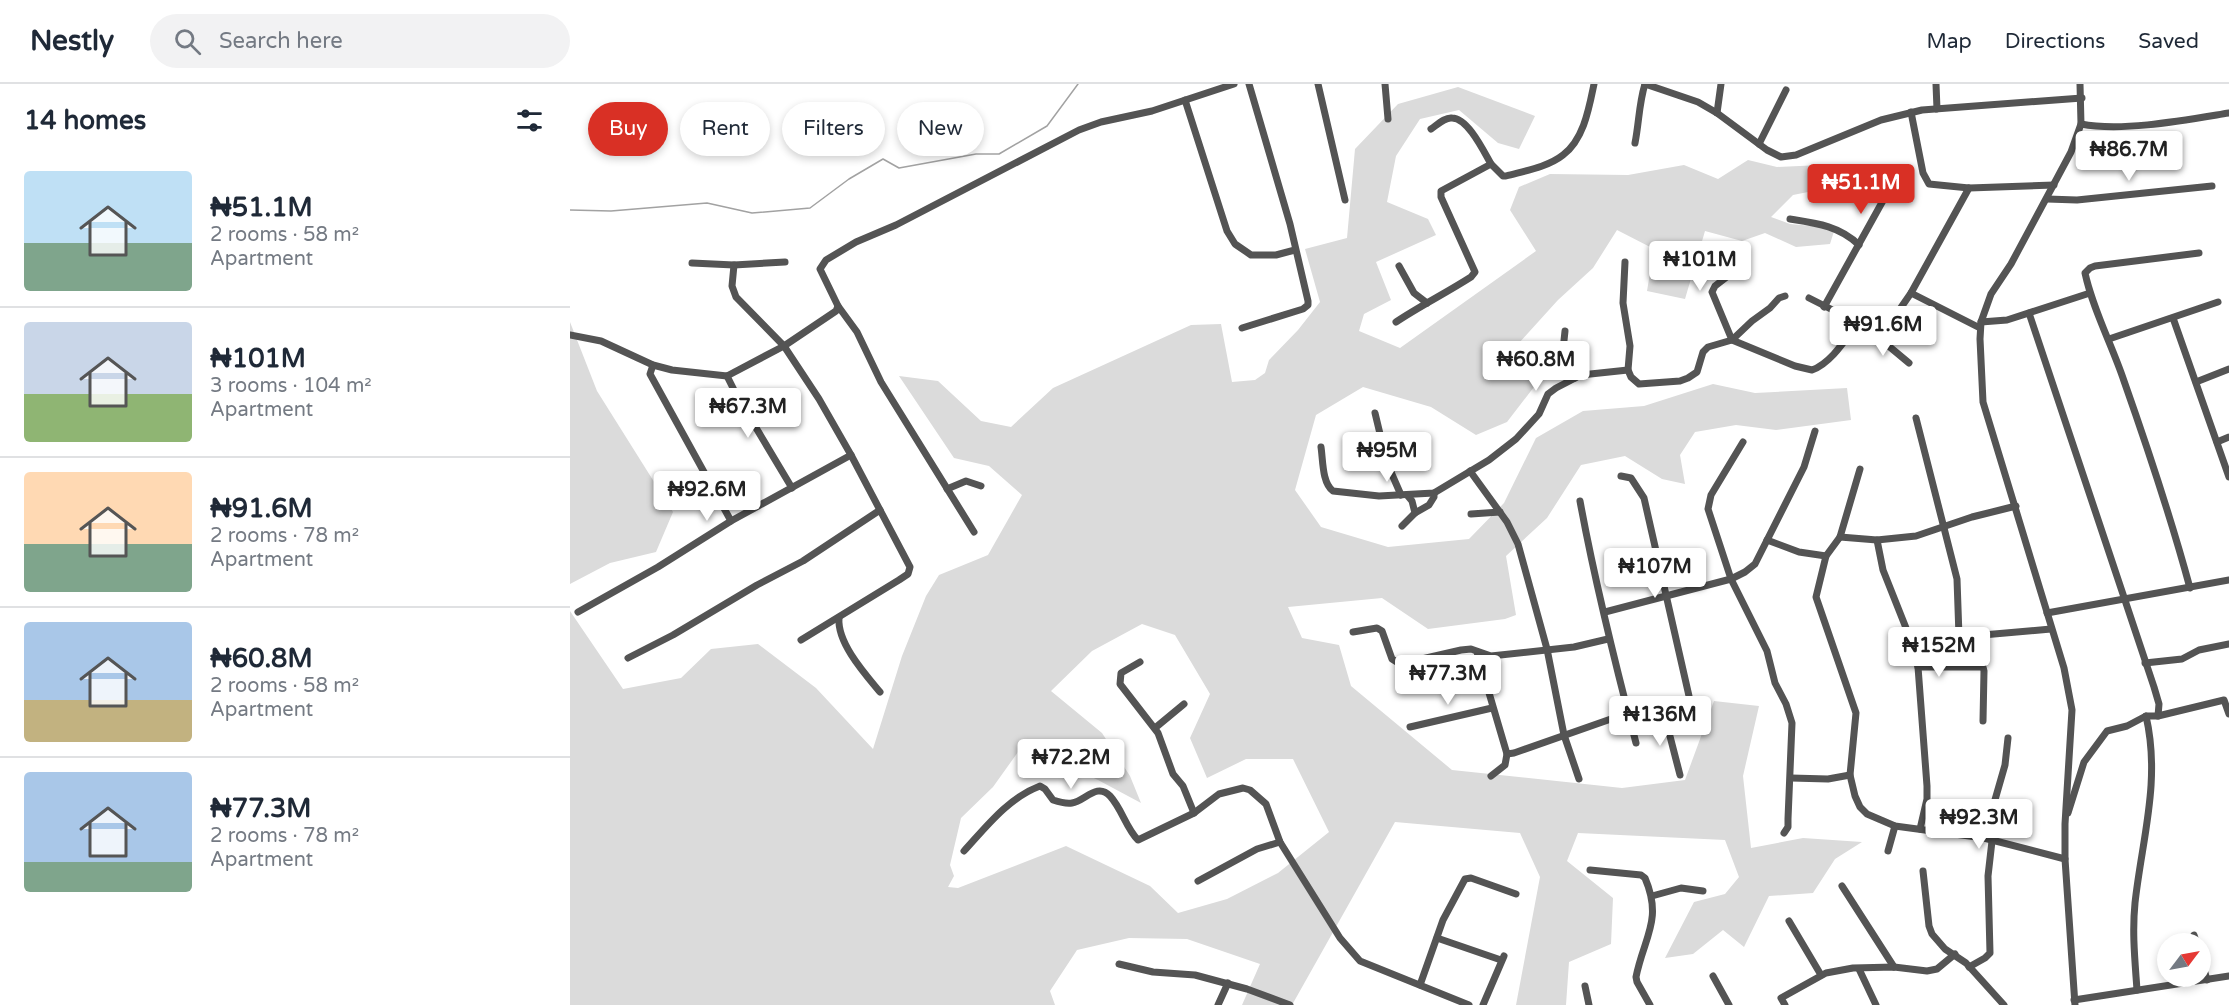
<!DOCTYPE html>
<meta charset="utf-8">
<style>
:root{--surface:#fff;--page:#f2f2f3;--text:#1f2937;--muted:#747a83;--line:#e0e1e3;--accent:#d93025}
body{margin:0;font-family:"Varela Round",sans-serif;background:var(--page);color:var(--text);height:100vh;display:flex;flex-direction:column;font-size:22px;white-space:nowrap}
*{box-sizing:border-box;margin:0}
p{font-size:20px;color:var(--muted)}
.icon{flex:none;width:33px;height:33px;fill:none;stroke:currentColor;stroke-width:2;stroke-linecap:round;stroke-linejoin:round}
.map{position:relative;flex:1;overflow:hidden}
.sheet{display:flex;flex-direction:column;background:var(--surface);width:570px}
.sheet>*{flex:none}
.top-card{position:absolute;left:18px;top:18px;width:570px;height:54px;display:flex;gap:12px}
.needle{width:39px;rotate:58deg}
.tools{position:absolute;left:1587px;top:849px;display:grid;gap:12px}
.tools a{display:grid;place-items:center;width:54px;height:54px;border-radius:50%;background:var(--surface);box-shadow:0 3px 9px #0003;font-size:30px}
.price{position:absolute;translate:-50% -51px;padding:0 14px;border-radius:6px;background:#fff;color:#222;font-size:20px;line-height:39px;filter:drop-shadow(0 2px 3px #0008)}
.price::after{content:'';position:absolute;left:50%;top:36px;width:18px;height:14px;margin-left:-9px;background:inherit;clip-path:polygon(0 0,100% 0,50% 100%)}
.price.active{background:var(--accent);color:#fff}
ul{padding:0;list-style:none}
li{display:flex;align-items:center;gap:18px;height:150px;padding:0 24px}
li+li{border-top:2px solid var(--line)}
li span{display:grid;place-items:center;flex:none;width:168px;height:120px;border-radius:6px;color:#555}
li>.icon{margin-inline-start:auto}
span .icon{width:72px;height:72px;fill:#fffc;stroke-width:1}
li b{font-size:26px}
h2{display:flex;justify-content:space-between;align-items:center;height:72px;padding:0 24px;font-size:26px}
.pill{padding:0 21px;border-radius:27px;background:var(--surface);box-shadow:0 3px 9px #0003;font-size:21px;line-height:54px}
.pill.active{background:var(--accent);color:#fff}
header{display:flex;align-items:center;gap:36px;box-sizing:border-box;height:84px;padding:0 30px;background:var(--surface);border-bottom:2px solid var(--line)}
header strong{font-size:28px}
nav{display:flex;gap:33px;margin-inline-start:auto;font-size:21px}
.search{width:420px;height:54px;background:var(--page);display:flex;align-items:center;gap:15px;box-sizing:border-box;padding:0 21px;border-radius:33px;color:var(--muted);font-size:22px}
main{display:flex;flex:1;min-height:0}
.map>svg:first-child{display:block}
.green{fill:#dbdbdb;fill-rule:evenodd}
.lines{fill:none;stroke-linecap:round;stroke-linejoin:round}
.stream{stroke:#a2a2a2;stroke-width:1.5}
.minor{stroke:#545454;stroke-width:7}
</style>
<header>
<strong>Nestly</strong>
<div class="search"><svg class="icon" aria-label="search" viewBox="0 0 24 24"><circle cx="10" cy="10" r="6"/><path d="M15 15l6 6"/></svg>Search here</div>
<nav><a>Map</a><a>Directions</a><a>Saved</a></nav>
</header>
<main>
<section class="sheet">
<h2>14 homes<svg class="icon" aria-label="filters" viewBox="0 0 24 24"><path d="M4 7h16M4 17h16"/><circle cx="9" cy="7" r="2"/><circle cx="15" cy="17" r="2"/></svg></h2>
<ul>
<li><span style="background:linear-gradient(#bfe0f5 60%,#7fa58c 0)"><svg class="icon" aria-label="home" viewBox="0 0 24 24"><path d="M3 11l9-7 9 7M6 9v11h12V9"/></svg></span><div><b>₦51.1M</b><p>2 rooms · 58 m²</p><p>Apartment</p></div></li>
<li><span style="background:linear-gradient(#c9d6e8 60%,#8fb573 0)"><svg class="icon" aria-label="home" viewBox="0 0 24 24"><path d="M3 11l9-7 9 7M6 9v11h12V9"/></svg></span><div><b>₦101M</b><p>3 rooms · 104 m²</p><p>Apartment</p></div></li>
<li><span style="background:linear-gradient(#ffd9b3 60%,#7fa58c 0)"><svg class="icon" aria-label="home" viewBox="0 0 24 24"><path d="M3 11l9-7 9 7M6 9v11h12V9"/></svg></span><div><b>₦91.6M</b><p>2 rooms · 78 m²</p><p>Apartment</p></div></li>
<li><span style="background:linear-gradient(#a9c7e8 65%,#c2b280 0)"><svg class="icon" aria-label="home" viewBox="0 0 24 24"><path d="M3 11l9-7 9 7M6 9v11h12V9"/></svg></span><div><b>₦60.8M</b><p>2 rooms · 58 m²</p><p>Apartment</p></div></li>
<li><span style="background:linear-gradient(#a9c7e8 75%,#7fa58c 0)"><svg class="icon" aria-label="home" viewBox="0 0 24 24"><path d="M3 11l9-7 9 7M6 9v11h12V9"/></svg></span><div><b>₦77.3M</b><p>2 rooms · 78 m²</p><p>Apartment</p></div></li>
</ul>
</section>
<div class="map">
<svg width="1659" height="921" viewBox="0 0 1659 921">
<rect width="100%" height="100%" fill="#fff"/>
<g class="green">
<path d="M888 3 965 32 949 65 928 59 889 26 850 35 826 72 817 118 858 135 866 151 806 178 821 216 794 230 789 247 830 264 966 167 940 126 949 103 980 90 1058 91 1114 81 1148 95 1178 76 1207 83 1251 81 1248 106 1223 111 1201 133 1220 140 1265 144 1260 160 1226 163 1195 149 1172 157 1135 147 1115 215 1077 207 1084 165 1047 146 1023 184 988 216 949 259 967 299 937 338 906 351 861 323 793 303 746 331 725 406 751 443 818 463 899 455 934 419 966 354 1013 327 1074 322 1143 300 1185 309 1277 304 1281 336 1206 346 1166 341 1125 348 1110 371 1115 400 1092 395 1055 372 1011 381 977 434 936 472 946 531 935 535 858 545 812 514 718 523 732 554 769 561 781 602 882 686 1052 704 1115 696 1144 617 1189 622 1173 692 1181 764 1233 754 1292 758 1265 775 1243 809 1199 812 1174 863 1153 846 1123 870 1095 874 1124 818 1155 810 1169 793 1155 756 1008 749 997 777 1043 814 1041 860 999 878 996 921H946L970 793 950 749 825 738 722 921H672L690 880 617 855 559 854 507 866 480 907 485 921H0V527L53 605 111 594 141 565 188 560 246 604 303 665 332 572 356 512 369 491 418 471 452 411 419 382 384 374 329 292 368 297 411 337 441 343 483 304 621 241 651 240 662 298 685 296 695 289 699 276 728 246 750 218 735 165 777 154 785 65 828 20ZM572 540 605 551 640 610 620 654 637 694 676 675H723L759 748 708 789 657 815 608 829 580 802 496 762 388 804 378 803 384 792 380 781 391 734 423 703 453 661 528 696 571 719 560 692 532 649 481 607 522 567Z"/>
<polygon points="0,238 27,307 103,428 86,468 40,479 0,500"/>
</g>
<g class="lines">
<polyline class="stream" points="0,126 41,127 137,119 182,129 240,124 279,95 313,75 329,84 406,70 429,70 477,42 508,0"/>
<g class="minor">
<polyline points="748,0 775,116"/>
<polyline points="815,0 818,35"/>
<polyline points="1075,0 1128,18 1147,29 1197,66 1211,73 1226,71 1311,36 1352,26 1512,14"/>
<polyline points="1366,0 1367,25"/>
<polyline points="615,16 657,147 665,160 681,171 706,171 725,166"/>
<polyline points="1341,28 1353,89 1359,100 1399,104 1484,101"/>
<polyline points="1147,29 1151,0"/>
<path d="M1511 40C1553 48 1616 36 1659 29"/>
<path d="M861 45C867 41 875 33 882 34 898 34 914 68 921 80"/>
<path d="M1065 59C1069 39 1069 19 1075 0"/>
<polyline points="1189,60 1216,6"/>
<polyline points="1477,115 1507,116 1642,102"/>
<path d="M1220 135C1246 139 1270 142 1289 161"/>
<polyline points="1055,178 1053,219 1060,262 1058,286 1061,293 1069,300 1110,297 1118,294 1127,288 1133,268 1138,263 1162,256 1182,237 1200,224 1209,214 1215,212"/>
<path d="M1176 178 1145 202 1142 208 1162 256 1225 282 1242 286C1261 279 1275 256 1287 240"/>
<polyline points="122,179 164,181 215,178"/>
<polyline points="164,181 162,202 166,213 214,262 249,315 281,371 340,483 338,490 329,496 231,556"/>
<polyline points="829,182 844,209 857,219"/>
<polyline points="1341,209 1410,244"/>
<polyline points="1239,214 1312,251 1315,259 1339,279"/>
<polyline points="268,222 287,248 311,298 404,448"/>
<polyline points="1254,223 1315,113"/>
<polyline points="1459,229 1584,603 1589,620 1588,632"/>
<polyline points="1603,234 1659,393"/>
<path d="M826 238C850 222 876 209 901 193L905 188 871 113V107L921 80 933 92H936C954 87 978 83 993 71 1014 55 1019 24 1024 0"/>
<polyline points="1411,238 1437,236 1520,209"/>
<polyline points="672,244 733,225 738,221 738,217 720,140 679,0"/>
<polyline points="995,247 993,266 1005,294"/>
<polyline points="0,251 31,257 83,281 102,286 157,292 214,262 266,227 268,222 250,185 256,176 286,158 326,141 509,46 531,38 582,27 664,0"/>
<polyline points="1312,251 1341,209 1399,104"/>
<polyline points="1539,255 1648,218"/>
<polyline points="83,281 80,290 161,437"/>
<polyline points="157,292 167,312 222,404"/>
<polyline points="1626,298 1659,285"/>
<polyline points="805,329 817,379 831,411"/>
<polyline points="1346,334 1387,495 1390,581"/>
<polyline points="1173,358 1141,411 1138,425 1161,495 1197,567 1205,599 1216,620 1222,639 1218,735 1218,743 1214,749"/>
<polyline points="1647,358 1659,353"/>
<path d="M751 363C753 376 752 399 763 407L809 412 864 409 919 376 946 355 969 330 978 310 986 304 1011 291 1058 286"/>
<polyline points="1290,385 1270,453 1256,472 1246,513 1286,629 1280,691 1285,712 1290,723 1297,730 1325,742 1414,754 1495,775"/>
<polyline points="900,387 937,438 948,460 977,565 994,651 1009,695"/>
<path d="M1051 392 1061 394 1074 414 1119 612 1118 620C1101 630 1079 632 1060 635"/>
<polyline points="377,405 396,397 411,402"/>
<path d="M1010 417C1025 499 1045 579 1066 659"/>
<polyline points="845,429 859,421 864,413 864,409"/>
<polyline points="901,430 930,428"/>
<polyline points="832,442 845,429 842,417 837,411"/>
<polyline points="1270,453 1307,456 1346,452 1402,433 1446,422"/>
<polyline points="1197,456 1229,468 1256,472"/>
<polyline points="1307,456 1313,486 1338,549 1348,583 1357,702 1357,715 1350,745"/>
<path d="M1620 504C1601 434 1578 365 1554 297 1542 261 1523 226 1515 189L1520 184 1525 182 1629 169"/>
<polyline points="8,528 88,483 161,437 281,371"/>
<polyline points="1035,528 1161,495 1175,488 1185,480 1234,383 1245,347"/>
<polyline points="1477,529 1659,496"/>
<path d="M269 534C267 559 295 590 310 608"/>
<polyline points="783,548 807,544 812,547 822,575 830,580 891,566 901,565 921,572 1004,563 1038,555"/>
<polyline points="1390,553 1481,545"/>
<polyline points="907,568 937,670 944,669 1058,629"/>
<polyline points="58,574 103,551 187,501 233,477 310,426"/>
<polyline points="570,578 551,589 550,600 588,649 603,690 613,702 624,729"/>
<polyline points="1575,579 1612,575 1629,566 1659,560"/>
<polyline points="1348,583 1413,583 1414,587 1413,637"/>
<polyline points="1094,629 1110,691"/>
<polyline points="840,643 922,624"/>
<polyline points="585,644 614,620"/>
<polyline points="921,692 935,681 937,670"/>
<polyline points="1221,694 1258,695 1280,691"/>
<polyline points="1498,729 1514,678 1537,647 1557,642 1576,632 1588,632 1654,616 1659,630"/>
<polyline points="1414,754 1435,681 1438,654"/>
<path d="M394 767C416 743 438 714 470 702L475 705 483 716C489 718 496 720 502 719 515 717 527 698 540 712 552 725 556 744 568 756L624 729 649 710 673 704 680 706 696 720 710 758 770 854 790 877 899 921"/>
<polyline points="1318,767 1325,742"/>
<path d="M1020 786 1071 791 1075 794C1093 836 1074 853 1066 893L1067 898 1080 921"/>
<polyline points="1353,787 1359,842 1362,850 1375,865 1396,879 1434,921"/>
<polyline points="628,797 687,765 710,758"/>
<polyline points="1272,802 1324,883"/>
<polyline points="1082,812 1111,804 1133,807"/>
<polyline points="1219,837 1251,891"/>
<polyline points="1624,851 1627,860"/>
<polyline points="867,854 931,876"/>
<polyline points="1630,871 1637,896"/>
<polyline points="549,880 583,888 625,891 677,905 720,921"/>
<polyline points="1399,883 1415,874 1420,869 1418,792 1422,757"/>
<polyline points="1289,885 1306,921"/>
<polyline points="1143,892 1159,921"/>
<polyline points="850,901 873,836 895,795 901,794 946,810"/>
<polyline points="1015,902 1019,921"/>
<path d="M1567 906C1565 877 1562 849 1565 819 1572 755 1591 697 1576 632"/>
<polyline points="1504,916 1659,892"/>
<polyline points="648,921 658,899"/>
<polyline points="913,921 934,872"/>
<polyline points="1215,921 1211,914 1256,889 1283,884 1324,883 1357,887 1367,885 1385,870"/>
<polyline points="1505,921 1495,775 1495,740 1502,626 1494,584 1413,318 1410,255 1411,238 1421,210 1441,180 1501,68 1511,40 1510,0"/>
</g>
</g>
</svg>
<div class="tools">
<a><svg class="needle" viewBox="-14 -14 28 28"><path d="M0-13l5 13h-10z" fill="#e53935"/><path d="M0 13l5-13h-10z" fill="#747a83"/></svg></a>
</div>
<b class="price" style="left:1559px;top:98px">₦86.7M</b>
<b class="price active" style="left:1291px;top:131px">₦51.1M</b>
<b class="price" style="left:1130px;top:208px">₦101M</b>
<b class="price" style="left:1313px;top:273px">₦91.6M</b>
<b class="price" style="left:966px;top:308px">₦60.8M</b>
<b class="price" style="left:178px;top:355px">₦67.3M</b>
<b class="price" style="left:817px;top:399px">₦95M</b>
<b class="price" style="left:137px;top:438px">₦92.6M</b>
<b class="price" style="left:1085px;top:515px">₦107M</b>
<b class="price" style="left:1369px;top:594px">₦152M</b>
<b class="price" style="left:878px;top:622px">₦77.3M</b>
<b class="price" style="left:1090px;top:663px">₦136M</b>
<b class="price" style="left:501px;top:706px">₦72.2M</b>
<b class="price" style="left:1409px;top:766px">₦92.3M</b>
<div class="top-card">
<a class="pill active">Buy</a>
<a class="pill">Rent</a>
<a class="pill">Filters</a>
<a class="pill">New</a>
</div>
</div>
</main>
